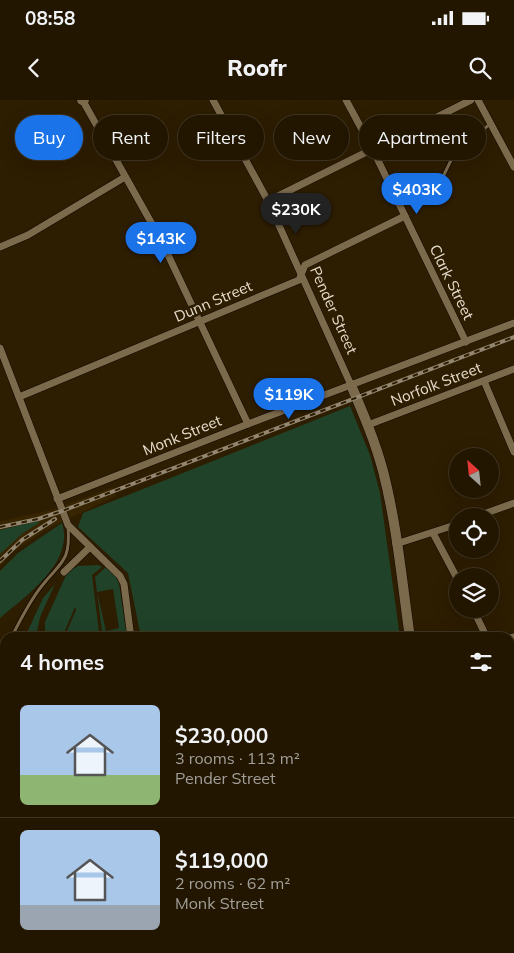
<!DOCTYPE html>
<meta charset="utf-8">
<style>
:root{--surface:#221601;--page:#2e2310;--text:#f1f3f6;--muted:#a29f99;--line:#3f3523;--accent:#1a73e8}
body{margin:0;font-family:Mulish,sans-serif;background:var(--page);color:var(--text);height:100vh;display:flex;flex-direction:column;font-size:19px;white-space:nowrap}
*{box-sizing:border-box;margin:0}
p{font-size:16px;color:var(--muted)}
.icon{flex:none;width:28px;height:28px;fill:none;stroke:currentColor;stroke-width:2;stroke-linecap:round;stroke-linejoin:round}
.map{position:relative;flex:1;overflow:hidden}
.panel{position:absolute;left:0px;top:532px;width:515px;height:321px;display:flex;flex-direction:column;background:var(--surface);border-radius:15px 15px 0 0;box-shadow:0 5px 20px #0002,0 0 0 1px var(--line)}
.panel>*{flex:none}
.hud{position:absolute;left:15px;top:15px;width:485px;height:45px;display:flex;gap:10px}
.needle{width:32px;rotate:333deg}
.buttons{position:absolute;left:449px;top:348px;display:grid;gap:10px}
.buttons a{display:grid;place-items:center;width:50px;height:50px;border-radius:50%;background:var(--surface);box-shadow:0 5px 20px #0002,0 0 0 1px var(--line);font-size:25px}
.price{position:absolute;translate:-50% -42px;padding:0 11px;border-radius:18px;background:var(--accent);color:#fff;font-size:16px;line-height:32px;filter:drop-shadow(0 1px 2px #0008)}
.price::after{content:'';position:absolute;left:50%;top:30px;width:15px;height:11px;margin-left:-8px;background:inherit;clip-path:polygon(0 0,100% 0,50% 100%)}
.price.current{background:#222;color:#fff}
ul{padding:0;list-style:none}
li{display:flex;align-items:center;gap:15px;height:125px;padding:0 20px}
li+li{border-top:1px solid var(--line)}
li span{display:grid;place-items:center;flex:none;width:140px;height:100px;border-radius:8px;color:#555}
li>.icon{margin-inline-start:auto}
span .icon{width:60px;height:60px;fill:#fffc;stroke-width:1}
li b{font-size:21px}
h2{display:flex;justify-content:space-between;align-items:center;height:60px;padding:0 20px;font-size:21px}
.tag{padding:0 18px;border-radius:22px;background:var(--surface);box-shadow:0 5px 20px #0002,0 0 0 1px var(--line);font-size:18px;line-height:45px}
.tag.current{background:var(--accent);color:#fff}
.status{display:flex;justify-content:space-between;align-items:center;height:35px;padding:0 25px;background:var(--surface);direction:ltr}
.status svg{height:14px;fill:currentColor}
header{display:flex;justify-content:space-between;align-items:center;height:65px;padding:0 20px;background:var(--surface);font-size:22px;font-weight:800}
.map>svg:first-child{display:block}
.built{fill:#372400}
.green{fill:#204229;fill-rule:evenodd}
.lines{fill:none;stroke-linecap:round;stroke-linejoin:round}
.lane-casing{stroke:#130800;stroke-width:4.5}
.street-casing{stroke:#130800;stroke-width:8}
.secondary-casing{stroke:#130800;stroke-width:11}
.lane{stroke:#7c6a4c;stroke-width:3}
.street{stroke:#7c6a4c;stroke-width:7}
.secondary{stroke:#7c6a4c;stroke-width:10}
.rail-casing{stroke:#938671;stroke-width:4}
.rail{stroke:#2d1d01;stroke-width:2;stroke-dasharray:5.5;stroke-linecap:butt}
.labels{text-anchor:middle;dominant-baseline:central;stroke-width:5;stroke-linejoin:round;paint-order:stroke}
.street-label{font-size:15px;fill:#e6dccc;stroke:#2d1d01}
</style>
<div class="status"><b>08:58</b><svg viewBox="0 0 49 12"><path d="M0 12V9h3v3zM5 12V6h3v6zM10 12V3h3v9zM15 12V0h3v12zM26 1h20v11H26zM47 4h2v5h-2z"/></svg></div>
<header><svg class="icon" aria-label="back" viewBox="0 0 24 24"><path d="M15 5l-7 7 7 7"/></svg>Roofr<svg class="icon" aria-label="search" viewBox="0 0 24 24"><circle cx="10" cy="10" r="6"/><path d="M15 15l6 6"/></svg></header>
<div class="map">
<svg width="514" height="853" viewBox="0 0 514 853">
<rect width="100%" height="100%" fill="#2d1d01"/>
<g class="built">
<polygon points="113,387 116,396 46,430 11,453 0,467 0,421 51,410"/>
<polygon points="5,678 5,739 0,740 0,679"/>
</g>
<g class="green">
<polygon points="350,306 370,355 380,393 400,537 141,537 128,473 78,427 83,413"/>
<polygon points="38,421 39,423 23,433 0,454 0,430"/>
<path d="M62 423C75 462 26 496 0 518V471L18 453Z"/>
<path d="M98 465 102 467 92 475 99 532 102 531 95 477 106 467 116 477 119 484 127 537H103L102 534H98V537H71L73 534 67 531 76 510 75 507 64 533 67 537H48L45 533V522L67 473 78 466ZM113 489 119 528 106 531 97 492Z"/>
<polygon points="55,484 40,517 36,537 25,537 43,498"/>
<polygon points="5,740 5,849 56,849 56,853 0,853 0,741"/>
</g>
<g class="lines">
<defs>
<g id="lane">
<polyline points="439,85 454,54 490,24"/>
<path d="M11 538C20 521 29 502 41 487 60 462 71 463 68 426"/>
<polyline points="0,557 5,548"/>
<polyline points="243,849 244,853"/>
</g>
<g id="street">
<polyline points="213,0 268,101 351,285"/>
<polyline points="346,0 373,50 466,242"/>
<polyline points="478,0 514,67"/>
<polyline points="83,1 161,140 248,324"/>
<polyline points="268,101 471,0"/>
<polyline points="0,147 28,135 125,77"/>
<polyline points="0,248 68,425 120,476 124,484 131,538"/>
<polyline points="484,281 514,352"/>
<polyline points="19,297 299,180 305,165 405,116"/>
<polyline points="368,325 514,269"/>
<polyline points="57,399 248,324 514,223"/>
<polyline points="478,416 514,403"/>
<polyline points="433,433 458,480"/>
<polyline points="396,444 458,424"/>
<polyline points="64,472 90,447"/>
<polyline points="473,509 487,538"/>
<polyline points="510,538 514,537"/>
<polyline points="510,582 514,589"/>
<polyline points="510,651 514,650"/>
<polyline points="510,756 514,756"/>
</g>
<g id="secondary">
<polyline points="82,0 84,0"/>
<path d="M351 285C363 313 375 341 383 371 397 425 402 482 410 538"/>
<polyline points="455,849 455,853"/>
</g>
</defs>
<use href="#lane" class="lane-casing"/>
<use href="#street" class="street-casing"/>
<use href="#secondary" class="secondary-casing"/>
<use href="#lane" class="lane"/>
<use href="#street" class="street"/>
<use href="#secondary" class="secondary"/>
<defs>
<g id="rail">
<polyline points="0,427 38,419 62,411 514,237"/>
<polyline points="0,461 22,440 55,419"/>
</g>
</defs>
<use href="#rail" class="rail-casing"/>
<use href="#rail" class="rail"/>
</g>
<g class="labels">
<g class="street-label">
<text transform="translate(452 182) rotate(64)">Clark Street</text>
<text transform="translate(213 201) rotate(-23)">Dunn Street</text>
<text transform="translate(334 210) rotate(66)">Pender Street</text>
<text transform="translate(436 284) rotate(-21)">Norfolk Street</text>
<text transform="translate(182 335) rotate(-22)">Monk Street</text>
</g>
</g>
</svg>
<div class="buttons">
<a><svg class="needle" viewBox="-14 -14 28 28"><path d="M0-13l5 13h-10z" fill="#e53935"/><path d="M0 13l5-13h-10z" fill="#a29f99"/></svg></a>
<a><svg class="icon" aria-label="locate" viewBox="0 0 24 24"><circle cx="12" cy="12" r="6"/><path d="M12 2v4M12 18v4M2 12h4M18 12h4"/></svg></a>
<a><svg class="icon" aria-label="layers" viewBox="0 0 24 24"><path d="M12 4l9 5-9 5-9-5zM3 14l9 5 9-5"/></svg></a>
</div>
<b class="price" style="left:417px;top:115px">$403K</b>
<b class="price current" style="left:296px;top:135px">$230K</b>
<b class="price" style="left:161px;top:164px">$143K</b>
<b class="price" style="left:289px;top:320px">$119K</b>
<div class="hud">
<a class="tag current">Buy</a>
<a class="tag">Rent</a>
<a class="tag">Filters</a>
<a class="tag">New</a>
<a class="tag">Apartment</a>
</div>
<section class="panel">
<h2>4 homes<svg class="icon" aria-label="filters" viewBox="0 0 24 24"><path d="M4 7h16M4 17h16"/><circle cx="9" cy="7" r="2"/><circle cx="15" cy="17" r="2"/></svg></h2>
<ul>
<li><span style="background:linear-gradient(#a9c7e8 70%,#8fb573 0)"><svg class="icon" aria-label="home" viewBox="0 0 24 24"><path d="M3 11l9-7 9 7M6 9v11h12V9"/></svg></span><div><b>$230,000</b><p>3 rooms · 113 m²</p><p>Pender Street</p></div></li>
<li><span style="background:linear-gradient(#a9c7e8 75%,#9aa5b1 0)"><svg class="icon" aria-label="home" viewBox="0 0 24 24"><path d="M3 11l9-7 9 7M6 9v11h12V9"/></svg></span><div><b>$119,000</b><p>2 rooms · 62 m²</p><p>Monk Street</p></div></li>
</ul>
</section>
</div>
